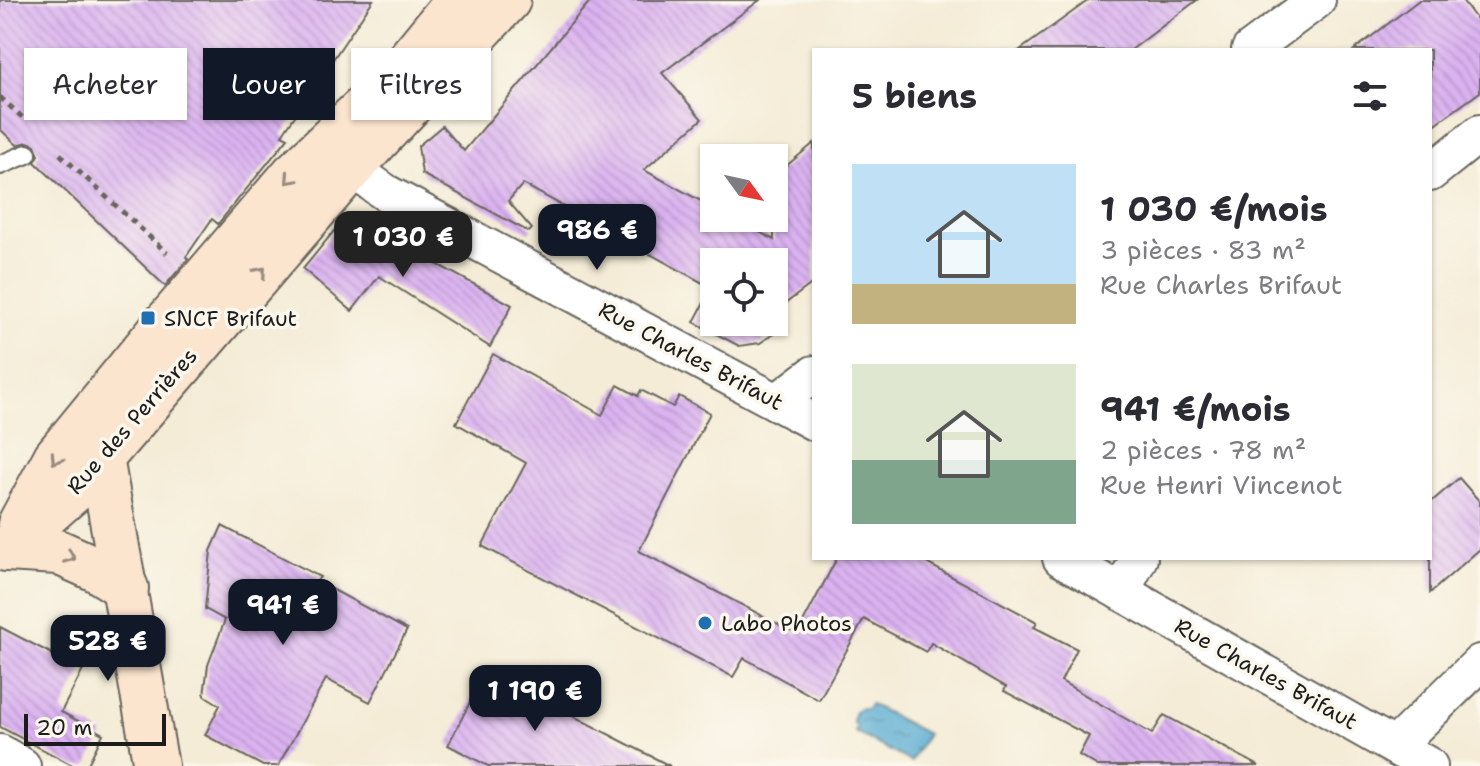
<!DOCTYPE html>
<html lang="fr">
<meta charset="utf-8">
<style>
:root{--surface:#fff;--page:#f7f7f7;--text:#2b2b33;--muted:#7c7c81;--accent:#111827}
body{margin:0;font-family:"Shantell Sans",sans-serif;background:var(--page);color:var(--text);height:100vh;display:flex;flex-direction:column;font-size:30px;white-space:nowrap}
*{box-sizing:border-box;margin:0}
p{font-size:26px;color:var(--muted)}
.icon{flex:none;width:44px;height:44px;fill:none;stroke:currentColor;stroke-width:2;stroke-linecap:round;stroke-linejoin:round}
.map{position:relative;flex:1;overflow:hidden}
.panel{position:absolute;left:812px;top:48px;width:620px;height:512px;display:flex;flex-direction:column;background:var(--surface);border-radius:0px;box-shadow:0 2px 6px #0004}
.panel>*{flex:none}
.top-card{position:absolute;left:24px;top:48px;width:668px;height:72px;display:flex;gap:16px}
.needle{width:52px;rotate:123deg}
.fabs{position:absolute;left:700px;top:144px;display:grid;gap:16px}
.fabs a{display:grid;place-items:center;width:88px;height:88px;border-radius:0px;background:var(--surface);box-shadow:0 2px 6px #0004;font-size:40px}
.scale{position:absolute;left:24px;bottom:20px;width:142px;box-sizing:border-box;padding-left:8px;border:4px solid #1c1c1c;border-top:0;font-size:22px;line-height:28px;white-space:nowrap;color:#1c1c1c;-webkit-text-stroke:6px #fbf7ec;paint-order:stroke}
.price{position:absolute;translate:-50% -68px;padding:0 18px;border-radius:16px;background:var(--accent);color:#fff;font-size:26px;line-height:52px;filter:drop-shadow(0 2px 4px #0008)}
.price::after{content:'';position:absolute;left:50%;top:48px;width:24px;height:18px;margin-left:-12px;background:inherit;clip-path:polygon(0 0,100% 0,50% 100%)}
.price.active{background:#222;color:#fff}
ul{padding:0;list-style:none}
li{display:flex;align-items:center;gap:24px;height:200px;padding:0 40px}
li span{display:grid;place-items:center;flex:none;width:224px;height:160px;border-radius:0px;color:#555}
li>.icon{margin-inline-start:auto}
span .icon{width:96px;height:96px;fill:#fffc;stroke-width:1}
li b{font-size:34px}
h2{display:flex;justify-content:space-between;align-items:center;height:96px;padding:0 40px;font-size:34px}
.tag{padding:0 28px;border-radius:0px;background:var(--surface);box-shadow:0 2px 6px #0004;font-size:28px;line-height:72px}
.tag.active{background:var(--accent);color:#fff}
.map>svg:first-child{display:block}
.water{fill:url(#water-ripples);stroke:#386376;stroke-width:2}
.building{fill:url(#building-back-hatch)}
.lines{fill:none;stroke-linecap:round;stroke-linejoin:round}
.lane-casing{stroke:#68655d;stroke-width:22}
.street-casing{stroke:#68655d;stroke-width:40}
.secondary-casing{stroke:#68655d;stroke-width:48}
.path{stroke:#68655d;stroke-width:5;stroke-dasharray:6 6;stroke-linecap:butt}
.lane{stroke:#fff;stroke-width:18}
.street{stroke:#fff;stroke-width:36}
.secondary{stroke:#fce5cf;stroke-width:44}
.oneway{stroke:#978b7e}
.poi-dot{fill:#1f6fb2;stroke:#fbf7ec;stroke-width:3}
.labels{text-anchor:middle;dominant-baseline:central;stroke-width:7;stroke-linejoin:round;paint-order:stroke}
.poi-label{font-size:22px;fill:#1c1c1c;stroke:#fbf7ec;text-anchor:start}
.street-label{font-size:22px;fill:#1c1c1c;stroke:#fbf7ec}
</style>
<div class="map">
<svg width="1480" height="766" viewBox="0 0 1480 766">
<defs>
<pattern id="water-ripples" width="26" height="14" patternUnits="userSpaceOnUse" patternTransform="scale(2)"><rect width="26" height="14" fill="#55aad1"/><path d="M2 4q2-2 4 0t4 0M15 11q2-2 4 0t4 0" fill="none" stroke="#468aa9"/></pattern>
<pattern id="building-back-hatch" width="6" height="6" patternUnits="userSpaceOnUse" patternTransform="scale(2)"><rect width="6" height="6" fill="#dab2f0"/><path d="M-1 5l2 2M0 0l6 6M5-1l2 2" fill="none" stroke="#ba98cd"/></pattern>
</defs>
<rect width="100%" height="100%" fill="#fbf7ec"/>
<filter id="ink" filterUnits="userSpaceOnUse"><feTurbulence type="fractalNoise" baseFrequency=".0125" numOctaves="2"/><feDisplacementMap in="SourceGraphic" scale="16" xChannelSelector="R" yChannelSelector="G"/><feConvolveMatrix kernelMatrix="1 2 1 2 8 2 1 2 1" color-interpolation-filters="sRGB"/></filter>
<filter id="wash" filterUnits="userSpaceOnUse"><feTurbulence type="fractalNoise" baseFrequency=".006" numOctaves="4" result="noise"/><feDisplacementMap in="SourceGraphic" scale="32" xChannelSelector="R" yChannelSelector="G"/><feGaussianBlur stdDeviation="1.8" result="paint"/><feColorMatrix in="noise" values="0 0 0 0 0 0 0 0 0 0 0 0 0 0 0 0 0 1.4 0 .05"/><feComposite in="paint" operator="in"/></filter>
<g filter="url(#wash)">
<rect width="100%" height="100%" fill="#f4ecd7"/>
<polygon class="water" points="870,704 927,734 911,762 855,732 857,727 853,722 854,713 860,708 867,709"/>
<g id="blocks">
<g class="building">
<polygon points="0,0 373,0 282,135 288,138 218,224 212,219 186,257 188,259 165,286 35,162 39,155 35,145 28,142 17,145 0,129"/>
<polygon points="591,0 760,0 662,73 702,119 644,170 714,208 714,218 733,218 774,240 774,176 814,143 814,282 774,312 774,262 714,262 714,322 774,322 774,318 782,328 760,343 739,346 694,322 712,288 523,184 508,201 532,229 529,232 422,174 418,146 442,126 464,151"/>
<polygon points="1089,0 1197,0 1131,50 1020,50"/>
<polygon points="1419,0 1462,0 1480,24 1480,92 1430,128 1430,50 1354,50"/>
<polygon points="347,215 512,305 490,347 379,276 352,311 303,269"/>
<polygon points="493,354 602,415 618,385 638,396 641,390 673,407 679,396 710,413 639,551 797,634 837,558 917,558 1037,622 1034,627 1077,649 1061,681 1152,734 1164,715 1259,766 1098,766 1079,755 1089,736 1004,691 1006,687 931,643 926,652 864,619 819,700 744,658 733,677 482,546 526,463 456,423"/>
<polygon points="1459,478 1480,502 1480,549 1430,593 1430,503"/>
<polygon points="222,526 320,577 317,581 407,630 370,702 326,679 278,766 263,766 205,735 220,705 204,695 208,665 225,620 205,609 211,551"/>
<polygon points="0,627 83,670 61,712 103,734 87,766 74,766 0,727"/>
<polygon points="486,671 670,766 488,766 448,745"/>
</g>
</g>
</g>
<g filter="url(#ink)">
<use href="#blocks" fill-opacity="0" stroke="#68655d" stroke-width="2"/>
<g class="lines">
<defs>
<polyline id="lane" points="0,165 27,154"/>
<g id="street">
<polyline points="1250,50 1317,0"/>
<polyline points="344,143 351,168 386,193 814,422"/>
<polyline points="1430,173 1480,133"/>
<polyline points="777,402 814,374"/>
<polyline points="1061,558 1429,766"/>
<polyline points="1121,592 1139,558"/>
<polyline points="1395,746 1480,663"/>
<polyline points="0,753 22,766"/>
</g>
<g id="secondary">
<polyline points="102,437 101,458 156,766"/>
<polyline points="20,524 56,457 161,329 293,175 390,83 458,0"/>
<polyline points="7,549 72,492 351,168 508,0"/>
<polyline points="7,549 58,552 96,569 126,588"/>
</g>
</defs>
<use href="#lane" class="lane-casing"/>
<use href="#street" class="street-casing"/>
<use href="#secondary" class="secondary-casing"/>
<g class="path">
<polyline points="0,97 24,119"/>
<polyline points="60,154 167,253"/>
</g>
<use href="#lane" class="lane"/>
<use href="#street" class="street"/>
<use href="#secondary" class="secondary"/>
</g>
<defs><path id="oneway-chevron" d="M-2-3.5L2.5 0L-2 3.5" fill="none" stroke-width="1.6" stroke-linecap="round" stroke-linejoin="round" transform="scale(2)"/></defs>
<g class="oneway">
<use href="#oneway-chevron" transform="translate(290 179) rotate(132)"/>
<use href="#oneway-chevron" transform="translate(261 272) rotate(-49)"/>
<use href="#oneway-chevron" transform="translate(56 459) rotate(123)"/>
<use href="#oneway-chevron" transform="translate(70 557) rotate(22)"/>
</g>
</g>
<g class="poi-dot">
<rect x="140" y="310" width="16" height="16" rx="4"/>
<circle cx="705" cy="623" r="8"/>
</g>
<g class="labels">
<g class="poi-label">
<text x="164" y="318">SNCF Brifaut</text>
<text x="721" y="623">Labo Photos</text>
</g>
<g class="street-label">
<text transform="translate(691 356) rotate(28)">Rue Charles Brifaut</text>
<text transform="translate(132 421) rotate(-49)">Rue des Perrières</text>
<text transform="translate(1266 674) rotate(29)">Rue Charles Brifaut</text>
</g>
</g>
</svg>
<div class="fabs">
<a><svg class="needle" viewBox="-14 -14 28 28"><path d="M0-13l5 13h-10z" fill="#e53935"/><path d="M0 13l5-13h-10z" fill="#7c7c81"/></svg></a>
<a><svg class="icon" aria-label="locate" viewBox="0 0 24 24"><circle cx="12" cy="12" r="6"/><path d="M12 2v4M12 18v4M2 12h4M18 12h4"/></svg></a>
</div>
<div class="scale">20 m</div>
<b class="price" style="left:597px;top:272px">986 €</b>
<b class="price active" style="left:403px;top:279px">1 030 €</b>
<b class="price" style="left:283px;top:647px">941 €</b>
<b class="price" style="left:108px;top:683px">528 €</b>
<b class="price" style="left:535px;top:733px">1 190 €</b>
<div class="top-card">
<a class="tag">Acheter</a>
<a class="tag active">Louer</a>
<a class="tag">Filtres</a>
</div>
<section class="panel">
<h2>5 biens<svg class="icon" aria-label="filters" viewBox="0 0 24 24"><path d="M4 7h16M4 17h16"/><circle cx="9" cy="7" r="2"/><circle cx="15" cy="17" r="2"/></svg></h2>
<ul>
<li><span style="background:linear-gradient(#bfe0f5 75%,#c2b280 0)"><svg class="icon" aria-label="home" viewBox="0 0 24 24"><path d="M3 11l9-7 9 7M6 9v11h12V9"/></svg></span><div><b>1 030 €/mois</b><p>3 pièces · 83 m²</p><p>Rue Charles Brifaut</p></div></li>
<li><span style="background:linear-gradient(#dfe7d0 60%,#7fa58c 0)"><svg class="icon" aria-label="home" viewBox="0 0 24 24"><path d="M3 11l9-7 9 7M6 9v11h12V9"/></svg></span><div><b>941 €/mois</b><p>2 pièces · 78 m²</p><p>Rue Henri Vincenot</p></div></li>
</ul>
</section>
</div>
